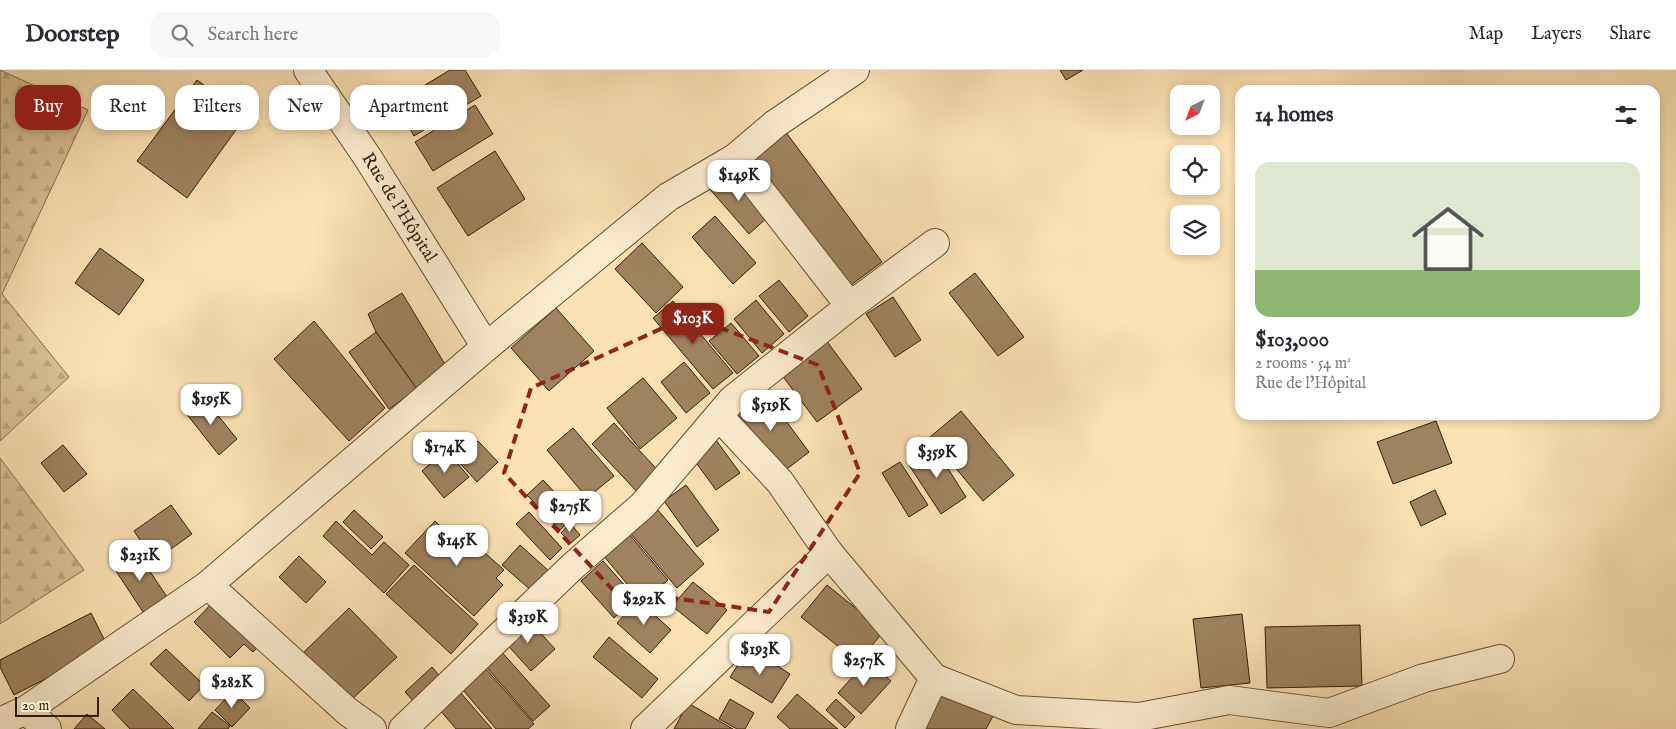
<!DOCTYPE html>
<meta charset="utf-8">
<style>
:root{--surface:#fff;--page:#f7f7f7;--text:#2b2b33;--muted:#7c7c81;--line:#e1e1e2;--accent:#8f2418}
body{margin:0;font-family:"IM FELL English",serif;background:var(--page);color:var(--text);height:100vh;display:flex;flex-direction:column;font-size:19px;white-space:nowrap}
*{box-sizing:border-box;margin:0}
p{font-size:16px;color:var(--muted)}
.icon{flex:none;width:28px;height:28px;fill:none;stroke:currentColor;stroke-width:2;stroke-linecap:round;stroke-linejoin:round}
.map{position:relative;flex:1;overflow:hidden}
.panel{position:absolute;left:1235px;top:15px;width:425px;height:335px;display:flex;flex-direction:column;background:var(--surface);border-radius:15px;box-shadow:0 2px 8px #0003}
.panel>*{flex:none}
.guide{position:absolute;left:15px;top:15px;width:475px;height:45px;display:flex;gap:10px}
.needle{width:32px;rotate:222deg}
.controls{position:absolute;left:1170px;top:15px;display:grid;gap:10px}
.controls a{display:grid;place-items:center;width:50px;height:50px;border-radius:10px;background:var(--surface);box-shadow:0 2px 8px #0003;font-size:25px}
.scale{position:absolute;left:15px;bottom:12px;width:84px;box-sizing:border-box;padding-left:5px;border:2px solid #3b1c03;border-top:0;font-size:14px;line-height:18px;white-space:nowrap;color:#3b1c03;-webkit-text-stroke:4px #fcecce;paint-order:stroke}
.price{position:absolute;translate:-50% -42px;padding:0 11px;border-radius:10px;background:#fff;color:#222;font-size:16px;line-height:32px;filter:drop-shadow(0 1px 2px #0008)}
.price::after{content:'';position:absolute;left:50%;top:30px;width:15px;height:11px;margin-left:-8px;background:inherit;clip-path:polygon(0 0,100% 0,50% 100%)}
.price.selected{background:var(--accent);color:#fff}
ul{padding:0;list-style:none}
li{display:grid;align-content:center;gap:10px;height:265px;padding:0 20px}
li span{display:grid;place-items:center;height:155px;border-radius:15px;color:#555}
li>.icon{margin-inline-start:auto}
span .icon{width:90px;height:90px;fill:#fffc;stroke-width:1}
li b{font-size:21px}
h2{display:flex;justify-content:space-between;align-items:center;height:60px;padding:0 20px;font-size:21px}
.pill{padding:0 18px;border-radius:15px;background:var(--surface);box-shadow:0 2px 8px #0003;font-size:18px;line-height:45px}
.pill.selected{background:var(--accent);color:#fff}
header{display:flex;align-items:center;gap:30px;box-sizing:border-box;height:70px;padding:0 25px;background:var(--surface);border-bottom:1px solid var(--line)}
header strong{font-size:24px}
nav{display:flex;gap:28px;margin-inline-start:auto;font-size:18px}
.search{width:350px;height:45px;background:var(--page);display:flex;align-items:center;gap:12px;box-sizing:border-box;padding:0 18px;border-radius:15px;color:var(--muted);font-size:19px}
.map>svg:first-child{display:block}
.forest{fill:url(#forest-firs);stroke:#8a6e4c}
.building{fill:#9f825f;stroke:#3b1c03}
.lines{fill:none;stroke-linecap:round;stroke-linejoin:round}
.street-casing{stroke:#6b4d2f;stroke-width:30}
.street{stroke:#fcecce;stroke-width:28}
.marked{fill:none;stroke:#8f2418;stroke-width:4;stroke-dasharray:10 6;stroke-linejoin:round}
.labels{text-anchor:middle;dominant-baseline:central;stroke-width:4;stroke-linejoin:round;paint-order:stroke}
.street-label{font-size:18px;fill:#3b1c03;stroke:#fcecce}
</style>
<header>
<strong>Doorstep</strong>
<div class="search"><svg class="icon" aria-label="search" viewBox="0 0 24 24"><circle cx="10" cy="10" r="6"/><path d="M15 15l6 6"/></svg>Search here</div>
<nav><a>Map</a><a>Layers</a><a>Share</a></nav>
</header>
<div class="map">
<svg width="1676" height="659" viewBox="0 0 1676 659">
<defs>
<pattern id="forest-firs" width="22" height="20" patternUnits="userSpaceOnUse" patternTransform="scale(1.25)"><rect width="22" height="20" fill="#dac096"/><path d="M5 1l3.5 6h-7zM16 11l3.5 6h-7z" fill="#bca480"/></pattern>
</defs>
<rect width="100%" height="100%" fill="#fbe1b4"/>
<filter id="stains"><feTurbulence type="fractalNoise" baseFrequency=".004" numOctaves="4"/><feColorMatrix values="0 0 0 0 .2 0 0 0 0 .09 0 0 0 0 .02 0 0 0 .5 -.17"/></filter>
<radialGradient id="worn" r=".72"><stop offset=".6" stop-color="#630" stop-opacity="0"/><stop offset="1" stop-color="#630" stop-opacity=".3"/></radialGradient>
<g class="forest">
<polygon points="0,0 88,40 2,224 69,307 0,371"/>
<polygon points="0,388 84,500 0,554"/>
</g>
<g class="building">
<polygon points="450,0 465,0 481,26 414,66 395,33"/>
<polygon points="1060,0 1083,0 1066,10"/>
<polygon points="197,10 246,46 187,128 137,91"/>
<polygon points="475,35 493,64 433,101 415,72"/>
<polygon points="785,61 882,192 847,218 750,87"/>
<polygon points="495,81 525,129 468,166 437,118"/>
<polygon points="728,100 769,146 749,164 708,117"/>
<polygon points="715,146 756,193 733,214 692,167"/>
<polygon points="642,173 683,217 656,243 615,199"/>
<polygon points="100,178 144,210 119,245 75,213"/>
<polygon points="975,203 1024,267 998,286 949,223"/>
<polygon points="779,210 808,246 789,262 759,226"/>
<polygon points="402,223 449,301 417,319 376,262 368,244"/>
<polygon points="893,227 921,270 895,287 866,244"/>
<polygon points="756,230 784,264 762,283 734,249"/>
<polygon points="673,231 733,303 713,319 653,248"/>
<polygon points="556,238 594,281 549,321 511,278"/>
<polygon points="314,251 385,338 349,371 274,289"/>
<polygon points="731,253 759,286 737,304 709,271"/>
<polygon points="376,262 417,319 389,339 349,282"/>
<polygon points="823,266 862,319 817,352 778,300"/>
<polygon points="684,292 710,323 686,343 661,312"/>
<polygon points="643,308 677,348 640,379 607,338"/>
<polygon points="763,320 809,382 779,405 732,342"/>
<polygon points="203,327 237,369 219,385 185,342"/>
<polygon points="961,341 1014,405 983,431 930,367"/>
<polygon points="1436,351 1452,393 1393,414 1377,372"/>
<polygon points="614,353 664,407 642,427 592,374"/>
<polygon points="573,358 614,406 587,428 547,380"/>
<polygon points="713,366 740,403 716,420 689,383"/>
<polygon points="478,371 498,392 477,412 457,390"/>
<polygon points="63,375 87,404 64,422 41,393"/>
<polygon points="933,375 966,427 941,444 907,392"/>
<polygon points="446,380 469,407 444,428 422,401"/>
<polygon points="900,392 928,435 909,447 882,403"/>
<polygon points="543,410 576,445 560,460 527,425"/>
<polygon points="686,415 719,460 697,477 664,431"/>
<polygon points="1435,420 1446,444 1421,456 1410,432"/>
<polygon points="171,435 192,464 154,491 134,461"/>
<polygon points="657,439 704,494 677,518 630,463"/>
<polygon points="354,440 383,467 371,479 343,452"/>
<polygon points="529,442 562,478 550,490 516,454"/>
<polygon points="336,451 372,485 384,472 409,495 384,523 323,466"/>
<polygon points="435,451 458,473 465,465 504,500 496,508 503,515 474,546 405,483"/>
<polygon points="570,453 580,465 571,473 561,463"/>
<polygon points="628,463 668,510 642,532 603,485"/>
<polygon points="520,475 550,502 533,522 502,495"/>
<polygon points="133,476 171,533 147,548 110,492"/>
<polygon points="299,486 326,512 306,533 279,507"/>
<polygon points="603,491 636,528 614,548 581,511"/>
<polygon points="414,495 478,554 451,584 386,524"/>
<polygon points="693,512 727,540 707,564 672,536"/>
<polygon points="827,515 884,561 858,592 801,547"/>
<polygon points="216,529 262,573 253,582 244,574 230,588 194,552"/>
<polygon points="638,530 671,560 650,583 617,553"/>
<polygon points="349,538 397,587 349,632 302,584"/>
<polygon points="91,543 108,577 14,625 0,597 0,590"/>
<polygon points="1242,544 1250,613 1201,618 1193,549"/>
<polygon points="526,547 555,579 531,601 502,569"/>
<polygon points="1360,555 1362,616 1267,618 1265,557"/>
<polygon points="609,567 658,609 642,628 593,587"/>
<polygon points="749,578 790,604 772,633 730,607"/>
<polygon points="166,579 204,615 189,631 150,594"/>
<polygon points="499,579 550,636 533,651 483,593"/>
<polygon points="868,590 891,611 861,644 838,623"/>
<polygon points="432,597 445,612 418,636 405,622"/>
<polygon points="486,599 534,654 528,659 496,659 463,620"/>
<polygon points="936,616 993,646 986,659 922,659"/>
<polygon points="133,619 161,646 174,659 130,659 112,640"/>
<polygon points="233,621 250,638 232,657 215,640"/>
<polygon points="460,622 492,659 456,659 440,640"/>
<polygon points="797,624 838,659 790,659 777,647"/>
<polygon points="730,629 754,643 745,659 737,659 719,649"/>
<polygon points="836,629 855,647 845,658 826,640"/>
<polygon points="688,633 733,659 674,659"/>
<polygon points="212,642 230,656 228,659 198,659"/>
<polygon points="87,644 105,659 74,659"/>
</g>
<g class="lines">
<defs>
<g id="street">
<path id="s1" d="M308 0 368 88 486 277"/>
<polyline points="735,88 850,236"/>
<polyline points="729,357 780,412 829,483 934,608 910,659"/>
<polyline points="208,515 348,642 372,659"/>
<polyline points="934,608 1016,640 1139,647 1229,630 1329,643 1424,608 1500,589"/>
<polyline points="26,640 47,659"/>
<polyline points="0,652 26,640 208,515 486,277 668,127 735,88 775,54 855,0"/>
<polyline points="403,659 573,496 643,435 732,330 850,236 935,173"/>
<polyline points="645,659 829,483"/>
</g>
</defs>
<use href="#street" class="street-casing"/>
<use href="#street" class="street"/>
</g>
<path class="marked" d="M689 246 818 295 860 403 769 542 612 519 504 403 531 318Z"/>
<g class="labels">
<g class="street-label">
<text stroke="none"><textPath href="#s1" startOffset="165">Rue de l'Hôpital</textPath></text>
</g>
</g>
<rect width="100%" height="100%" filter="url(#stains)"/>
<rect width="100%" height="100%" fill="url(#worn)"/>
</svg>
<div class="controls">
<a><svg class="needle" viewBox="-14 -14 28 28"><path d="M0-13l5 13h-10z" fill="#e53935"/><path d="M0 13l5-13h-10z" fill="#7c7c81"/></svg></a>
<a><svg class="icon" aria-label="locate" viewBox="0 0 24 24"><circle cx="12" cy="12" r="6"/><path d="M12 2v4M12 18v4M2 12h4M18 12h4"/></svg></a>
<a><svg class="icon" aria-label="layers" viewBox="0 0 24 24"><path d="M12 4l9 5-9 5-9-5zM3 14l9 5 9-5"/></svg></a>
</div>
<div class="scale">20 m</div>
<b class="price" style="left:739px;top:132px">$149K</b>
<b class="price selected" style="left:693px;top:275px">$103K</b>
<b class="price" style="left:211px;top:356px">$195K</b>
<b class="price" style="left:771px;top:362px">$519K</b>
<b class="price" style="left:445px;top:404px">$174K</b>
<b class="price" style="left:937px;top:409px">$359K</b>
<b class="price" style="left:570px;top:463px">$275K</b>
<b class="price" style="left:457px;top:497px">$145K</b>
<b class="price" style="left:140px;top:512px">$231K</b>
<b class="price" style="left:644px;top:556px">$292K</b>
<b class="price" style="left:528px;top:574px">$319K</b>
<b class="price" style="left:760px;top:606px">$193K</b>
<b class="price" style="left:864px;top:617px">$257K</b>
<b class="price" style="left:232px;top:639px">$282K</b>
<div class="guide">
<a class="pill selected">Buy</a>
<a class="pill">Rent</a>
<a class="pill">Filters</a>
<a class="pill">New</a>
<a class="pill">Apartment</a>
</div>
<section class="panel">
<h2>14 homes<svg class="icon" aria-label="filters" viewBox="0 0 24 24"><path d="M4 7h16M4 17h16"/><circle cx="9" cy="7" r="2"/><circle cx="15" cy="17" r="2"/></svg></h2>
<ul>
<li><span style="background:linear-gradient(#dfe7d0 70%,#8fb573 0)"><svg class="icon" aria-label="home" viewBox="0 0 24 24"><path d="M3 11l9-7 9 7M6 9v11h12V9"/></svg></span><div><b>$103,000</b><p>2 rooms · 54 m²</p><p>Rue de l'Hôpital</p></div></li>
</ul>
</section>
</div>
